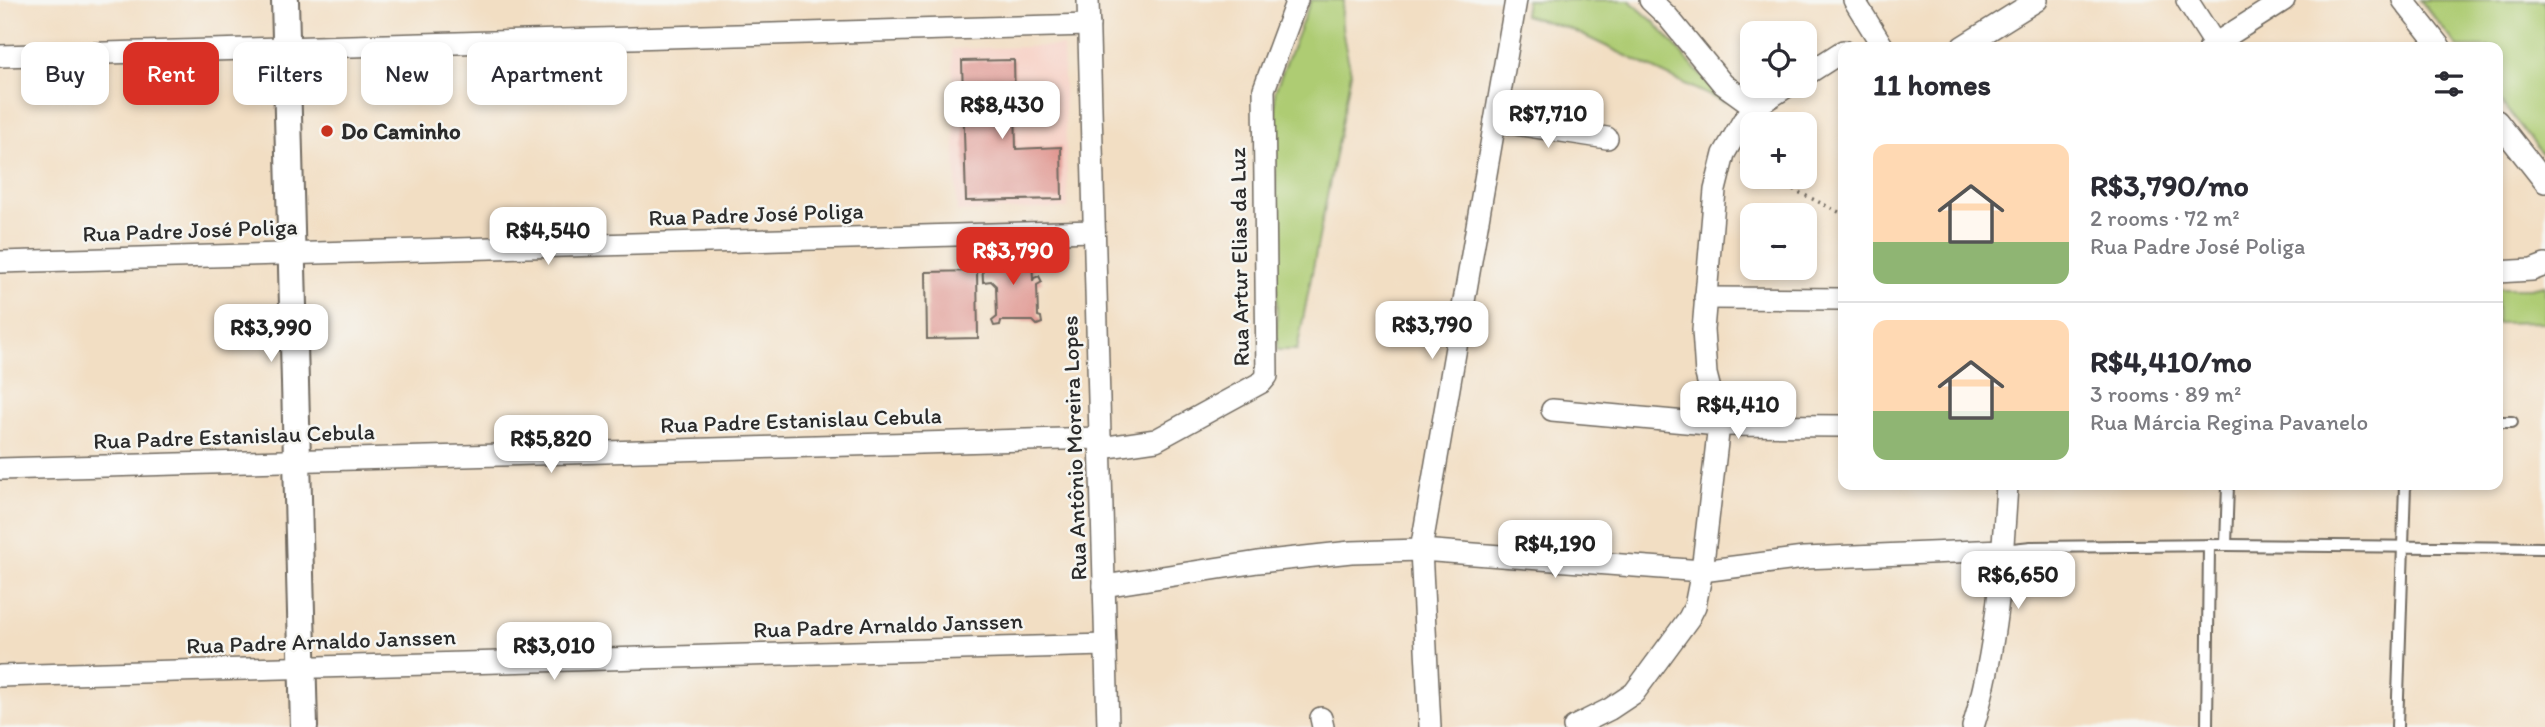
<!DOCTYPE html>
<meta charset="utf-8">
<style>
:root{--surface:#fff;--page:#f2f2f3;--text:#2b2b33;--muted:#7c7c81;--line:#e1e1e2;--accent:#d93025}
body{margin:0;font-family:Itim,sans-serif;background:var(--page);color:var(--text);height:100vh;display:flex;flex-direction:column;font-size:26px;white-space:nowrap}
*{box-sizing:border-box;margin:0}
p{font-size:23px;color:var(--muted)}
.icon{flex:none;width:38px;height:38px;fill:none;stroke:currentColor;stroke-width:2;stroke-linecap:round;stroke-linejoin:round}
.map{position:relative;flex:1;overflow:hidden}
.drawer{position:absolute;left:1838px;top:42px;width:665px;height:448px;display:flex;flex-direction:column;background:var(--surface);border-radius:14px;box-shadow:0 4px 10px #0003}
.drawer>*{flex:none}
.guide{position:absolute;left:21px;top:42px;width:665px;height:63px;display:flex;gap:14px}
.fabs{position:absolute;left:1740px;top:21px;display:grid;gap:14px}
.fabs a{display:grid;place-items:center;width:77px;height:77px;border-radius:14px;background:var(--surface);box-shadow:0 4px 10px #0003;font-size:35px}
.price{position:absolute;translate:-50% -60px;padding:0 16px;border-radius:14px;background:#fff;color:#222;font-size:23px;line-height:46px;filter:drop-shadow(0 2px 4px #0008)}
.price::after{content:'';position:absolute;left:50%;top:42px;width:21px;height:16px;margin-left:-10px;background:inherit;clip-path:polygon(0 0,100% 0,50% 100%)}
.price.selected{background:var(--accent);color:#fff}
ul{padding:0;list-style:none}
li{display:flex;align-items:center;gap:21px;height:175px;padding:0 35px}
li+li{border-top:2px solid var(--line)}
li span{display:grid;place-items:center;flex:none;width:196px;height:140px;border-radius:14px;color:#555}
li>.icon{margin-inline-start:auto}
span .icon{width:84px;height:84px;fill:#fffc;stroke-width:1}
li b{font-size:30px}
h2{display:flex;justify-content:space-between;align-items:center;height:84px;padding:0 35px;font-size:30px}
.chip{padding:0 24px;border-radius:14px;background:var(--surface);box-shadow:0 4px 10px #0003;font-size:24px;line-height:63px}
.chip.selected{background:var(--accent);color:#fff}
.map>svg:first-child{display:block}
.built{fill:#f7d1c6}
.green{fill:#aecc73;stroke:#6c7c4f;stroke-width:2}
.building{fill:#e09892}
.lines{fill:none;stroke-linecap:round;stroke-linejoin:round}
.service-casing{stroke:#716a60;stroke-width:14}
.minor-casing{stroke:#716a60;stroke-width:24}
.tertiary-casing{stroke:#716a60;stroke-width:30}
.path{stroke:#716a60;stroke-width:3.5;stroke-dasharray:2 5;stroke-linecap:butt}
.service{stroke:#fff;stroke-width:10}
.minor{stroke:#fff;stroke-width:21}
.tertiary{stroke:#fff;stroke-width:26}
.poi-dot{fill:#c8321e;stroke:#f6f6f2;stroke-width:2.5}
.labels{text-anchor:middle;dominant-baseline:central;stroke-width:5;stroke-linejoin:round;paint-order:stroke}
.poi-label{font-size:23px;font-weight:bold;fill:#2b2b2b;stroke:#f6f6f2;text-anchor:start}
.street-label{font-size:23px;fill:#2b2b2b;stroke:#f6f6f2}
</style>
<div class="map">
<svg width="2545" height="727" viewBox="0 0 2545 727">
<rect width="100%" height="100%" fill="#f6f6f2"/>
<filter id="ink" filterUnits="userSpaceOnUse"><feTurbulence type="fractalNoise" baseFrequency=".0143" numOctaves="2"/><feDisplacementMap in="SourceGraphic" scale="14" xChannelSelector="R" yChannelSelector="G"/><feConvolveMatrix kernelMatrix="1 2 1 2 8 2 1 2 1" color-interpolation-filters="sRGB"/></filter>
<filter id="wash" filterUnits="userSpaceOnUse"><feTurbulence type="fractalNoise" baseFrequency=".00686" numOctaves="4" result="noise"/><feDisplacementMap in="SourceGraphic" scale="28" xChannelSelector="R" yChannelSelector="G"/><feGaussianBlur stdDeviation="1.57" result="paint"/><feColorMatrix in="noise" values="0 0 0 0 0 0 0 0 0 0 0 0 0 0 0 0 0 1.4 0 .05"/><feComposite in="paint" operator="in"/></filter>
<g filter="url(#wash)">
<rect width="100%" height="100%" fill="#f2dec3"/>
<polygon class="built" points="1063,46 1068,208 957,212 952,49"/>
<g class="green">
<path d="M1311 0H1344C1337 22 1347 51 1351 73L1297 350H1277L1275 91Z"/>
<polygon points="1526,0 1629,0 1654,22 1725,103 1568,28 1524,15"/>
<polygon points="2420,0 2545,0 2545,157 2497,97 2497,47 2458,47"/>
<polygon points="2545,285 2545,322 2497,323 2497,288 2530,288"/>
</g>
<g id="blocks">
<g class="building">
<polygon points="1014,60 1016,149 1061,147 1062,199 966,201 962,61"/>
<polygon points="1032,254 1033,281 1034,278 1039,276 1042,282 1037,285 1038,316 1041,317 1042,323 1037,325 1033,321 1001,321 1000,325 994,326 992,321 997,317 996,286 991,281 983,282 982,255"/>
<polygon points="977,271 978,338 927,339 926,272"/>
</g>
</g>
</g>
<g filter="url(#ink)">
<use href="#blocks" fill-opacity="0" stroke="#716a60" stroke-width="2"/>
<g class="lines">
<defs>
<g id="service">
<polyline points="2497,422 2512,422"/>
<polyline points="2226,545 2228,485"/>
<polyline points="2003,550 2031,547 2226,545 2545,548"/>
<polyline points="2207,727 2209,545"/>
<polyline points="2397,727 2405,485"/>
</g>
<g id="minor">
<polyline points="1088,0 1108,727"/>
<polyline points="1650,0 1667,16 1723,84 1755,107"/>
<polyline points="1854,0 1883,47"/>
<polyline points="2187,0 2217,47"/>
<polyline points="2403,0 2440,47"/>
<polyline points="1962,47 2037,0"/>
<polyline points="2210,47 2284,0"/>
<polyline points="0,56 1089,25"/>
<polyline points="1804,76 1843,51"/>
<polyline points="1495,121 1607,138"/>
<polyline points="2497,121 2545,182"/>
<polyline points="0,262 1094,231"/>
<polyline points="2497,272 2532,270 2545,265"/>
<polyline points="1705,298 1843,299"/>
<polyline points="1552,410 1719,425 1843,426"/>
<polyline points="1101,448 1156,440 1262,382 1267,376 1264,89 1297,0"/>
<polyline points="0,469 1100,438"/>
<polyline points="1104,586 1258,562 1351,552 1421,550 1702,571 1804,558 2003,550"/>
<polyline points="0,676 1106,645"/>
<polyline points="1321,718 1323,727"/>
<polyline points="1430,727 1421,550 1516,0"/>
<polyline points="1574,727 1610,709 1634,693 1689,618 1695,606 1702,571 1719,425 1706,374 1703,330 1715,190 1724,154 1743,121 1755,107 1788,86"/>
<path d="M1973 727C1997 649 2002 566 2007 485"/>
</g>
<polyline id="tertiary" points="285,0 304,727"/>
</defs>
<use href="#service" class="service-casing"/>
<use href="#minor" class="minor-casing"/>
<use href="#tertiary" class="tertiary-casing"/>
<g class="path">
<polyline points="1741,163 1752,169"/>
<polyline points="1768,177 1843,214"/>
</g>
<use href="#service" class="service"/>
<use href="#minor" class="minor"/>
<use href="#tertiary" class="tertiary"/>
</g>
</g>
<circle class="poi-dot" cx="327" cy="131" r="7"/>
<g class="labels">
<g class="poi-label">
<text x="341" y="131">Do Caminho</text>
</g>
<g class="street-label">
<text transform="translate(756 214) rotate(-2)">Rua Padre José Poliga</text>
<text transform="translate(190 230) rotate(-2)">Rua Padre José Poliga</text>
<text transform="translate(1239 257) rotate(-91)">Rua Artur Elias da Luz</text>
<text transform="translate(801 420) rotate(-2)">Rua Padre Estanislau Cebula</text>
<text transform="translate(234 436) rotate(-2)">Rua Padre Estanislau Cebula</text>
<text transform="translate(1074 448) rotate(-92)">Rua Antônio Moreira Lopes</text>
<text transform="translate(888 625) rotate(-2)">Rua Padre Arnaldo Janssen</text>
<text transform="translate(321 641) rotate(-2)">Rua Padre Arnaldo Janssen</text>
</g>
</g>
</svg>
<div class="fabs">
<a><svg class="icon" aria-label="locate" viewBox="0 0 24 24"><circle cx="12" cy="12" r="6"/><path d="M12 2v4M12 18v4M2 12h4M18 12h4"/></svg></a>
<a>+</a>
<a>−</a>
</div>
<b class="price" style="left:1002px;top:141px">R$8,430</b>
<b class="price" style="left:1548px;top:150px">R$7,710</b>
<b class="price" style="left:548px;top:267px">R$4,540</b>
<b class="price selected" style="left:1013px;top:287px">R$3,790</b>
<b class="price" style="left:1432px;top:361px">R$3,790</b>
<b class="price" style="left:271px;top:364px">R$3,990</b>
<b class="price" style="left:1738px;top:441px">R$4,410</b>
<b class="price" style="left:551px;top:475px">R$5,820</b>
<b class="price" style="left:1555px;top:580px">R$4,190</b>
<b class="price" style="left:2018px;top:611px">R$6,650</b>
<b class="price" style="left:554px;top:682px">R$3,010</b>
<div class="guide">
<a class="chip">Buy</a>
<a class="chip selected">Rent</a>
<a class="chip">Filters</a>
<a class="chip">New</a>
<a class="chip">Apartment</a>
</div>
<section class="drawer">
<h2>11 homes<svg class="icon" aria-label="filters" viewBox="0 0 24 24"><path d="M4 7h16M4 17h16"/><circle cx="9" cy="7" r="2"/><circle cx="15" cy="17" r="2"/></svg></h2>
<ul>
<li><span style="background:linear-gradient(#ffd9b3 70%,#8fb573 0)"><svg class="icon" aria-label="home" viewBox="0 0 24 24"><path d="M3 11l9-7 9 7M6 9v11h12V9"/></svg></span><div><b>R$3,790/mo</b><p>2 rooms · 72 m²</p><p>Rua Padre José Poliga</p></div></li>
<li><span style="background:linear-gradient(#ffd9b3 65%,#8fb573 0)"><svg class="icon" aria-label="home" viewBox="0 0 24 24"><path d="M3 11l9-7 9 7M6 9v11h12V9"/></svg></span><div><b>R$4,410/mo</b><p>3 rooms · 89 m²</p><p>Rua Márcia Regina Pavanelo</p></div></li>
</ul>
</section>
</div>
